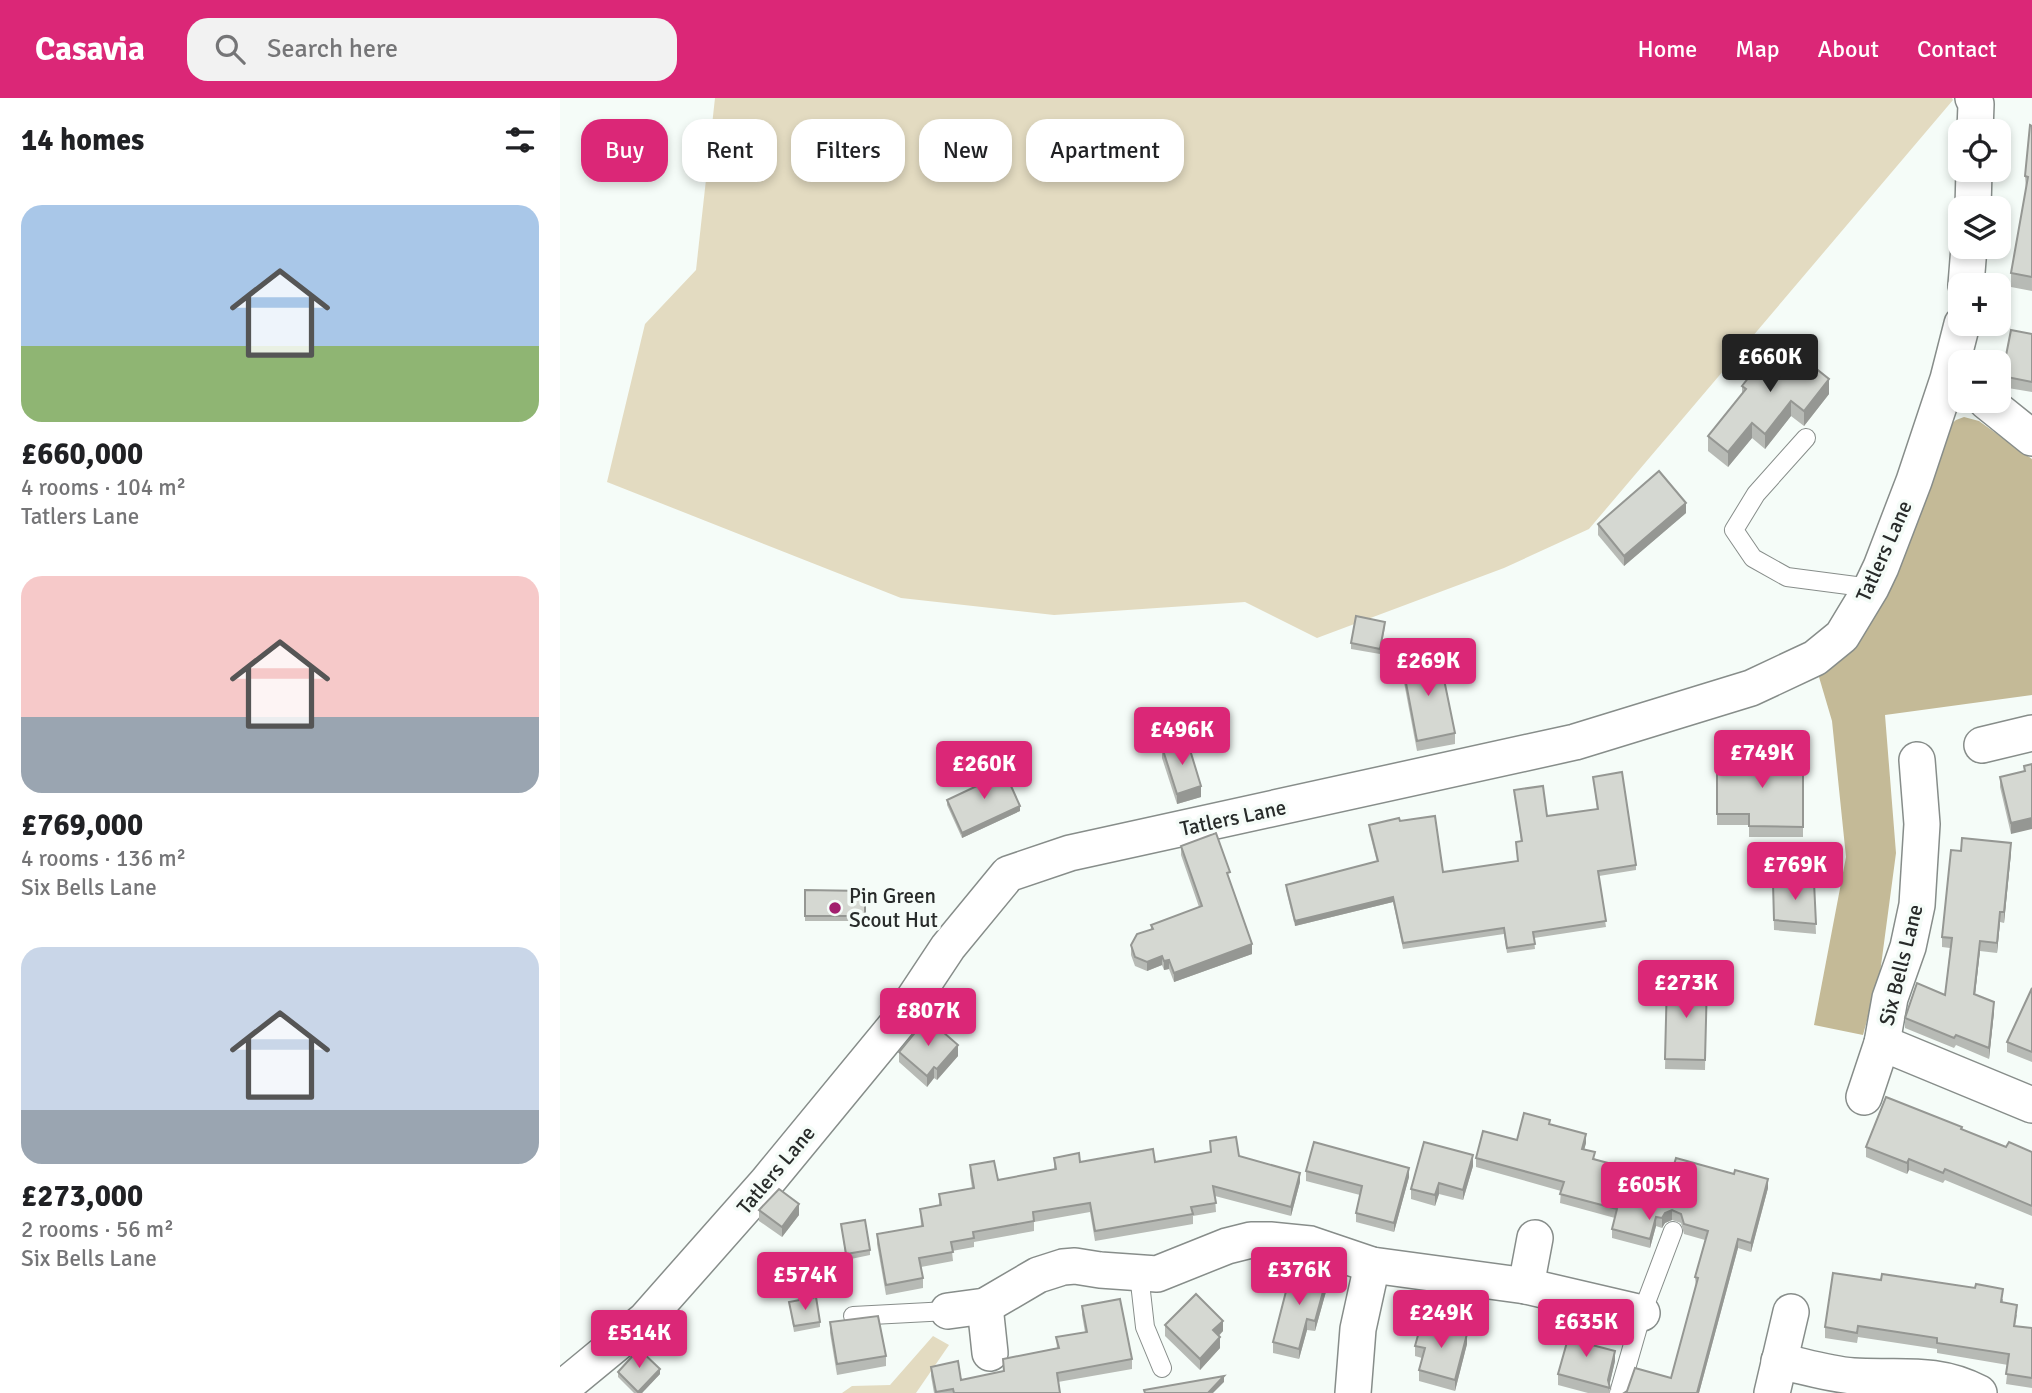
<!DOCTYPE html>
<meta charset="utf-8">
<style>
:root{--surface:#fff;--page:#f2f2f2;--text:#202124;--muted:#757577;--accent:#db2777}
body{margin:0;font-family:Signika,sans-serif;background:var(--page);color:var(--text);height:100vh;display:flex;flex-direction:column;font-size:26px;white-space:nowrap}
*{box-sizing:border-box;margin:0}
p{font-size:23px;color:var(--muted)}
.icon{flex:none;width:38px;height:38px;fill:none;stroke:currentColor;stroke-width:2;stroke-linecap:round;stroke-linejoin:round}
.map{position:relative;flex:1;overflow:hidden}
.side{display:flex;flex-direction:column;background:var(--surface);width:560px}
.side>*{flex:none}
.banner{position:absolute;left:21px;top:21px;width:665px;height:63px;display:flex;gap:14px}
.buttons{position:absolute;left:1388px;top:21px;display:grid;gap:14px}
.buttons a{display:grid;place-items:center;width:63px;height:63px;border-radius:14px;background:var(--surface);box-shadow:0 4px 10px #0003;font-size:35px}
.price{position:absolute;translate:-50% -60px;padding:0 16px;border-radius:7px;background:var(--accent);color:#fff;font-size:23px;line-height:46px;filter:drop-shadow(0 2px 4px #0008)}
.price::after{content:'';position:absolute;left:50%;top:42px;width:21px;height:16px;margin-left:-10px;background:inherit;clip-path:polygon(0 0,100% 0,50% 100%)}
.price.current{background:#222;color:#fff}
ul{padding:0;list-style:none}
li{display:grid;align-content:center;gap:14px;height:371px;padding:0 21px}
li span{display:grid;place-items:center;height:217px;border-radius:21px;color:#555}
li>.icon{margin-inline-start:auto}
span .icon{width:126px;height:126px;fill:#fffc;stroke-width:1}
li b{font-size:30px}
h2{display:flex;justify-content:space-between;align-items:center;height:84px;padding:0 21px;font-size:30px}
.tag{padding:0 24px;border-radius:21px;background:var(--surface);box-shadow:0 4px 10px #0003;font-size:24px;line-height:63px}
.tag.current{background:var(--accent);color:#fff}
header{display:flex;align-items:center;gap:42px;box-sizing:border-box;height:98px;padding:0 35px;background:var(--accent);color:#fff}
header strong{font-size:33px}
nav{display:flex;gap:38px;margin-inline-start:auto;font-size:24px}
.search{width:490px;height:63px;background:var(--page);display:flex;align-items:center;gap:18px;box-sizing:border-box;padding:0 24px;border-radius:21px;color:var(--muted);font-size:26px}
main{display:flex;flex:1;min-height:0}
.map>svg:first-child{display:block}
.green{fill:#e3dbc1}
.forest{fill:#c4ba97}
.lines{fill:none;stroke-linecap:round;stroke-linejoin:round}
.lane-casing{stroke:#878d8a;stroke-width:20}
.street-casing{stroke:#878d8a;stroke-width:38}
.lane{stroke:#fff;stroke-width:18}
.street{stroke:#fff;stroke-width:35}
.wall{fill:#b7bab5}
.shaded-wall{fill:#959793}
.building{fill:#d5d8d2;stroke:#959793;stroke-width:2}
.poi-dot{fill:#a21f6e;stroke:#f5fcf8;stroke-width:2.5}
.labels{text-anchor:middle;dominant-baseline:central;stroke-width:7;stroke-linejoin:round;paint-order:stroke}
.street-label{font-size:21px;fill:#282b2a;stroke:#f5fcf8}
.poi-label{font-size:21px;fill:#282b2a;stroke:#f5fcf8;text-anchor:start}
</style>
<header>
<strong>Casavia</strong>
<div class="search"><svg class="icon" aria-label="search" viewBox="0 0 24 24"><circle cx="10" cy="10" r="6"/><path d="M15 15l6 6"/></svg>Search here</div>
<nav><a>Home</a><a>Map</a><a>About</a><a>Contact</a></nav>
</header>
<main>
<section class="side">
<h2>14 homes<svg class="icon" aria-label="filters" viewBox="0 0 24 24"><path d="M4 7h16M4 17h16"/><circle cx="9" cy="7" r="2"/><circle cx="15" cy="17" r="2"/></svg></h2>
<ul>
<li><span style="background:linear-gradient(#a9c7e8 65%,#8fb573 0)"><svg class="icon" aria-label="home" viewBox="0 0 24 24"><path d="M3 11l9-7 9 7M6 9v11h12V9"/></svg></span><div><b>£660,000</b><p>4 rooms · 104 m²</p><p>Tatlers Lane</p></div></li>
<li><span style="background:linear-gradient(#f6c9c9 65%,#9aa5b1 0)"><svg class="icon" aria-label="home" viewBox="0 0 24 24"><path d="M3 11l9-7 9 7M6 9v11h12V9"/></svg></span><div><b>£769,000</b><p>4 rooms · 136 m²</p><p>Six Bells Lane</p></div></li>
<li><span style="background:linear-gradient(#c9d6e8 75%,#9aa5b1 0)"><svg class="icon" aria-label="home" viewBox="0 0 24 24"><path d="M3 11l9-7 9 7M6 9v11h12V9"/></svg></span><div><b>£273,000</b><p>2 rooms · 56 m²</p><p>Six Bells Lane</p></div></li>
</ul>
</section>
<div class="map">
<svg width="1472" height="1295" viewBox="0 0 1472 1295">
<rect width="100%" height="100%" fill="#f5fcf8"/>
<g class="green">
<polygon points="155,0 1392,0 1393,2 1029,431 944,470 757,540 685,504 494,517 341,500 47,384 85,226 136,172"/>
<polygon points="373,1238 389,1247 356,1295 282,1295 292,1288 330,1287"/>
</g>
<polygon class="forest" points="1404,319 1419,323 1472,361 1472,597 1325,617 1336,755 1320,875 1303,937 1254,927 1286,759 1272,623 1259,579 1289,554 1389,328 1396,322"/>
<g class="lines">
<defs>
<g id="lane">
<polyline points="1246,340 1196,396 1174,432 1193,460 1227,479 1311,490"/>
<polyline points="579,1176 585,1229 602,1270"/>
<polyline points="293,1218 388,1213"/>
<polyline points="1059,1295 1082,1215 1113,1133"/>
</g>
<g id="street">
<polyline points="1413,0 1416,6 1415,33"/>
<polyline points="1413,110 1414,72"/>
<polyline points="1406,187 1409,149"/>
<polyline points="1426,303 1472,340"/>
<polyline points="1422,647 1472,635"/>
<polyline points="1322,945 1472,1007"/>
<polyline points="1304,999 1322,945 1330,900 1348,849 1357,807 1362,726 1357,662"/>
<polyline points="966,1188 975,1140"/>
<polyline points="425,1208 430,1255"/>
<polyline points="388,1213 425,1208 478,1177 503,1169 515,1168 540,1172 597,1176 667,1148 691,1142 710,1142 750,1146 812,1167 966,1188 1082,1215"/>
<path d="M1219 1263C1243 1268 1268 1276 1293 1278 1338 1281 1376 1272 1419 1295"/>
<polyline points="0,1292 85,1222 207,1084 337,926 388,849 448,776 510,755 1015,644 1191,590 1255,560 1282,538 1311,490 1321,469 1354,383 1388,281 1402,226"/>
<polyline points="793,1295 798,1231 812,1167"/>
<polyline points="1212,1295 1231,1214"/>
</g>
</defs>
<use href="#lane" class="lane-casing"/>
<use href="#street" class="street-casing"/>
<use href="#lane" class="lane"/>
<use href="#street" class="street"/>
</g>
<g class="wall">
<polygon points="1472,28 1472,193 1451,189 1451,175 1466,92 1465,78"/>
<polygon points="1472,236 1472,294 1442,289 1442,278"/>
<polygon points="1182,288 1269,296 1244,328 1231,318 1205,351 1192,340 1168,369 1148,353 1148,338 1182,296"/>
<polygon points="1126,415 1064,468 1038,437 1038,426"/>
<polygon points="825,529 820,556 791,551 791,545"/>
<polygon points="842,564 895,635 895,646 857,653 842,574"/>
<polygon points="602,649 641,699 617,706 602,660"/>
<polygon points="1157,659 1243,660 1243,739 1189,739 1189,727 1157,727"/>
<polygon points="1472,666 1451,736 1440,689 1440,679 1464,673 1464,668"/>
<polygon points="1033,679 1076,767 1076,772 1039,778 1046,829 974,840 975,851 947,855 944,836 843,851 833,804 735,828 726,792 726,787 817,764 809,733 809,727 840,723 883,774 958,763 956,744 961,743 954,692 987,718 1037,711"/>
<polygon points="416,680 460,713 402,740 387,707 387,702 418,688"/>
<polygon points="621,748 670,783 692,856 614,884 609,871 604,872 602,867 587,873 575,868 571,857 571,847 591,831 591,827 639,809 621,757"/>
<polygon points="1451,755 1444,825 1440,824 1437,855 1420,853 1415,896 1434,914 1429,961 1396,947 1394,950 1345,930 1345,920 1385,897 1390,850 1382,849 1382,839"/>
<polygon points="1254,784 1256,836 1214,832 1213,785"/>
<polygon points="245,792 305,793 305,823 245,823"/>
<polygon points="1107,882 1147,883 1145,972 1105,971"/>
<polygon points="1472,890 1472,964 1447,954 1447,944"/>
<polygon points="339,954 398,958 377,982 374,980 367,989 339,964"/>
<polygon points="990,1026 1026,1045 1024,1051 1052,1075 1051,1078 1106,1093 1208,1090 1191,1154 1178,1150 1139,1295 1064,1295 1111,1280 1136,1189 1135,1179 1145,1142 1124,1136 1121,1125 1112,1122 1105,1125 1102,1130 1096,1128 1090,1150 1052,1140 1052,1131 1055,1120 1000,1105 1001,1093 916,1069 916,1060 957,1042"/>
<polygon points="1402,1031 1446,1049 1472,1054 1472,1118 1385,1082 1383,1085 1349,1072 1347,1076 1306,1059 1306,1049"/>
<polygon points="650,1043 679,1058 740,1084 731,1118 655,1098 656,1114 633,1118 633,1126 535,1143 530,1114 474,1124 474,1133 414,1144 414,1149 392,1153 393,1163 361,1169 363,1180 363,1190 326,1197 317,1146 317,1136 361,1128 360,1111 379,1108 379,1096 412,1090 410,1077 410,1067 438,1082 494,1072 494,1060 520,1064 595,1064 650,1054"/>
<polygon points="913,1068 903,1102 879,1096 875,1108 851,1101 851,1091"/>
<polygon points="746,1073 849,1079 834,1134 796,1124 796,1115 800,1097 746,1083"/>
<polygon points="199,1112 239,1117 222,1139 199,1123"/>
<polygon points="281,1126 310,1152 310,1157 286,1162"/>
<polygon points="767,1190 755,1233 747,1232 739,1261 713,1255 713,1244"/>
<polygon points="1443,1201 1443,1205 1457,1217 1455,1228 1472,1231 1472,1290 1446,1286 1448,1267 1377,1255 1377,1251 1298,1239 1297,1245 1265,1240 1265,1229"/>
<polygon points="229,1204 260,1224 260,1229 234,1234"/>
<polygon points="522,1208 572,1261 572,1271 498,1284 500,1295 374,1295 371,1278 371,1269 401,1282 443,1274 443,1261 497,1250 496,1239 525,1234 522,1217"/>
<polygon points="270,1224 326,1258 326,1268 277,1277 270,1235"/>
<polygon points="605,1227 663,1233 659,1238 660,1250 640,1272 605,1238"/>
<polygon points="907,1246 895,1293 859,1283 859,1272 862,1260 855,1258 855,1248"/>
<polygon points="1055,1263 1049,1288 1050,1295 1028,1295 998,1287 998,1276"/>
<polygon points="58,1274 100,1276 82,1295 74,1295 58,1279"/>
</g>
<g class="shaded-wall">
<polygon points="1269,281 1269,296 1244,328 1244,313"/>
<polygon points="1231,303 1231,318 1205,351 1205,336"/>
<polygon points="1192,325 1192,340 1168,369 1168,354"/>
<polygon points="1126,405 1126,415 1064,468 1064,458"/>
<polygon points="641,688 641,699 617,706 617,696"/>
<polygon points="460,708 460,713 402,740 402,735"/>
<polygon points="1472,720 1472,731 1451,736 1451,725"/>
<polygon points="1451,745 1451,755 1444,825 1444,814"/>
<polygon points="833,799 833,804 735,828 735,823"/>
<polygon points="1440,814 1440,824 1437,855 1437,845"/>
<polygon points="1420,843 1420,853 1414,906 1414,896"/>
<polygon points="692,846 692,856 614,884 614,875"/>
<polygon points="602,858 602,867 587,873 587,864"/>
<polygon points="609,862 609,871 604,872 604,863"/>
<polygon points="1434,904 1434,914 1429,961 1429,950"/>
<polygon points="398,947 398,958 377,982 377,971"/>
<polygon points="374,969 374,980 367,989 367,978"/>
<polygon points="1026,1036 1026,1045 1022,1060 1022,1051"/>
<polygon points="913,1057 913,1068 903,1102 903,1092"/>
<polygon points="1349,1061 1349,1072 1347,1076 1347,1065"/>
<polygon points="849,1070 849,1079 834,1134 834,1125"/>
<polygon points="740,1075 740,1084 731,1118 731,1109"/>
<polygon points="1208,1081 1208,1090 1191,1154 1191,1145"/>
<polygon points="879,1085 879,1096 875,1108 875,1097"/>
<polygon points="239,1106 239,1117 222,1139 222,1129"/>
<polygon points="1112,1112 1112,1122 1105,1125 1102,1130 1102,1120 1105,1115"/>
<polygon points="1096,1119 1096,1128 1090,1150 1090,1141"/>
<polygon points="1178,1141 1178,1150 1139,1295 1137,1295"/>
<polygon points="767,1179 767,1190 755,1233 755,1223"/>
<polygon points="747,1221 747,1232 739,1261 739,1251"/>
<polygon points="663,1223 663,1233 653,1243 653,1232"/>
<polygon points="907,1236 907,1246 895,1293 895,1282"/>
<polygon points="660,1239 660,1250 640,1272 640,1261"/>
<polygon points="1055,1253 1055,1263 1048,1293 1048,1282"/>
<polygon points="100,1271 100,1276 82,1295 78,1295 78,1294"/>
<polygon points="664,1278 664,1284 653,1295 648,1295"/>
</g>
<g class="building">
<polygon points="1470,27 1472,28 1472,179 1451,175 1468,79 1465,78"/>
<polygon points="1451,232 1472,236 1472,284 1442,278"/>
<polygon points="1219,241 1269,281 1244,313 1231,303 1205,336 1192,325 1168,354 1148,338 1186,291 1182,288"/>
<polygon points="1099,373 1126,405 1064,458 1038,426"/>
<polygon points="796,518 825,524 820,551 791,545"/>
<polygon points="879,557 895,635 857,643 842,564"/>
<polygon points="627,642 641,688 617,696 602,649"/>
<polygon points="1157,659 1243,660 1243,729 1189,728 1189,716 1157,716"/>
<polygon points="1472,666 1472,720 1451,725 1440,679 1465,673 1464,668"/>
<polygon points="442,668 460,708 402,735 387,702 419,687 416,680"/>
<polygon points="1062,674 1076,767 1038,773 1046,823 973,834 975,846 947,850 944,830 843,845 833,799 735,823 726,787 818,763 809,727 839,720 840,723 875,718 883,774 958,763 956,744 962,743 954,692 983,688 987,718 1038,711 1033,679"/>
<polygon points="656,735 670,774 667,775 692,846 614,875 609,862 604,863 602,858 587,864 575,859 571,847 577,836 593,831 591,827 642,808 621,748"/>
<polygon points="1402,740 1451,745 1444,814 1440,814 1437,845 1420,843 1414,896 1434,904 1429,950 1396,937 1394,940 1345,920 1357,885 1385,897 1392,840 1382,839 1391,752 1401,753"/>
<polygon points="1254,784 1256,826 1214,822 1213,785"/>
<polygon points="245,792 305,793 305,818 245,818"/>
<polygon points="1107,882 1147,883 1145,962 1105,961"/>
<polygon points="1472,890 1472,954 1447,944"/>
<polygon points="367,920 398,947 377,971 374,969 367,978 339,954"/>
<polygon points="1326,999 1402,1029 1401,1031 1446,1049 1449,1044 1472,1054 1472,1108 1385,1071 1383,1075 1349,1061 1347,1065 1306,1049"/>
<polygon points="964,1015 990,1022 989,1026 1026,1036 1022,1051 1035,1054 1033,1061 1052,1066 1048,1077 1106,1093 1116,1060 1174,1076 1175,1072 1208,1081 1191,1145 1178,1141 1137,1295 1064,1295 1067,1293 1075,1270 1111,1280 1138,1180 1135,1179 1148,1133 1124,1126 1121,1116 1112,1112 1105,1115 1102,1120 1096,1119 1090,1141 1052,1131 1057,1111 1000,1096 1004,1084 916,1060 923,1033 957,1042"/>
<polygon points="676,1039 679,1058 740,1075 731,1109 653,1088 656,1105 631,1109 633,1116 535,1133 530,1105 473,1114 474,1123 413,1134 414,1140 391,1144 393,1154 359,1160 363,1180 326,1187 317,1136 363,1128 360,1111 381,1107 379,1096 414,1090 410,1067 434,1063 438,1082 496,1071 494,1060 519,1055 520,1064 593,1051 595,1064 651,1054 650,1043"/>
<polygon points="754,1044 849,1070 834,1125 796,1115 802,1088 746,1073"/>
<polygon points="864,1044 913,1057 903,1092 879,1085 875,1097 851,1091"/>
<polygon points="219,1091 239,1106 222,1129 199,1112"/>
<polygon points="305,1122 310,1152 286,1156 281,1126"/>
<polygon points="732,1170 767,1179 755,1223 747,1221 739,1251 713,1244"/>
<polygon points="1273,1175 1321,1182 1322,1176 1415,1190 1416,1186 1443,1191 1441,1204 1457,1207 1454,1228 1472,1230 1472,1280 1446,1276 1449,1256 1377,1245 1377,1240 1298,1228 1297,1235 1265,1229"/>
<polygon points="636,1196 663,1223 653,1232 660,1239 640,1261 605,1227"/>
<polygon points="256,1199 260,1224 234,1228 229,1204"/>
<polygon points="560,1201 572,1261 497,1275 500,1295 394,1295 393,1291 376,1294 371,1269 398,1263 401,1282 444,1273 443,1261 499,1250 496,1239 527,1234 522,1208"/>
<polygon points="318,1218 326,1258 277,1266 270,1224"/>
<polygon points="862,1223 907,1236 895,1282 859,1272 865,1250 855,1248"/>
<polygon points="1011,1230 1035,1236 1032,1247 1055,1253 1048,1282 1050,1290 998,1276"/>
<polygon points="79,1251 100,1271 78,1294 58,1274"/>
<polygon points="664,1278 648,1295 585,1295 584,1292"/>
</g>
<circle class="poi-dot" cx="275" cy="810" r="7"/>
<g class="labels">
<g class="street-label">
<text transform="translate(1324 453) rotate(-66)">Tatlers Lane</text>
<text transform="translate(673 720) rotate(-12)">Tatlers Lane</text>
<text transform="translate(1341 867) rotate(-76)">Six Bells Lane</text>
<text transform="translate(216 1072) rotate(-50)">Tatlers Lane</text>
</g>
<g class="poi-label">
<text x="289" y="798">Pin Green<tspan x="289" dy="24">Scout Hut</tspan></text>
</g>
</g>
</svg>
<div class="buttons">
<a><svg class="icon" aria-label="locate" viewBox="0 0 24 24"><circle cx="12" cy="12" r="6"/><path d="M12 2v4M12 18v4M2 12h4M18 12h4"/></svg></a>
<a><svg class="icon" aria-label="layers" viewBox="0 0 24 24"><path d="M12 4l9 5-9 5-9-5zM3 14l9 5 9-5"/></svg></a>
<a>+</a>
<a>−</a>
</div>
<b class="price current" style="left:1210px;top:296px">£660K</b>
<b class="price" style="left:868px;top:600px">£269K</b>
<b class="price" style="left:622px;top:669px">£496K</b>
<b class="price" style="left:1202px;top:692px">£749K</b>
<b class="price" style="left:424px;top:703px">£260K</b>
<b class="price" style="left:1235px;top:804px">£769K</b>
<b class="price" style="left:1126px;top:922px">£273K</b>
<b class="price" style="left:368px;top:950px">£807K</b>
<b class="price" style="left:1089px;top:1124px">£605K</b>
<b class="price" style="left:739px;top:1209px">£376K</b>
<b class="price" style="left:245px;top:1214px">£574K</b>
<b class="price" style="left:881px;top:1252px">£249K</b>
<b class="price" style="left:1026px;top:1261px">£635K</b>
<b class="price" style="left:79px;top:1272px">£514K</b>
<div class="banner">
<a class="tag current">Buy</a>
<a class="tag">Rent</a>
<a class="tag">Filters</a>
<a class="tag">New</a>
<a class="tag">Apartment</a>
</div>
</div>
</main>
